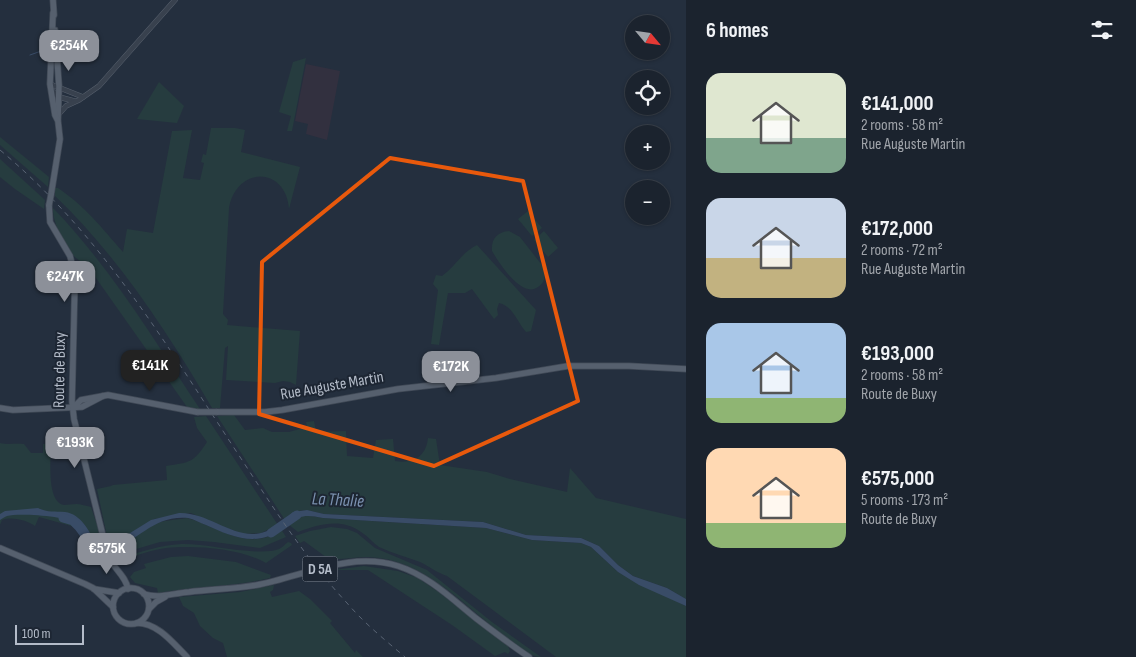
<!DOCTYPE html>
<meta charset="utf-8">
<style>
:root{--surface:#1b232e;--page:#282f3a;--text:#f1f3f6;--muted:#a0a4aa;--line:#39404a;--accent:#8c9099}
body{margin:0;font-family:"Sofia Sans Condensed",sans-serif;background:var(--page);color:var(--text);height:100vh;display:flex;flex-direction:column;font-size:19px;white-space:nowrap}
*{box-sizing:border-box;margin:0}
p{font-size:16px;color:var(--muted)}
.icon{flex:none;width:28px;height:28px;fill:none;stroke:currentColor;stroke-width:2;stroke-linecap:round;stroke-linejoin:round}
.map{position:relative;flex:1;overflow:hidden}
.panel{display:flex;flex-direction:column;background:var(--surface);width:450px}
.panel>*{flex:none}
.needle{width:32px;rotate:119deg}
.controls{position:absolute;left:625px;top:15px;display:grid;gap:10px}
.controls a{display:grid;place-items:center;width:45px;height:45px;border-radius:50%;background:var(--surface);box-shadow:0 1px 4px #0004,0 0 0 1px var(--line);font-size:25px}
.scale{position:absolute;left:15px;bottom:12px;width:69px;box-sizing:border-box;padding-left:5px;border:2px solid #b4bcc9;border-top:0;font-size:14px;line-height:18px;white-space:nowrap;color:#b4bcc9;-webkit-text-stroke:4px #1d2633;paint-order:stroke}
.price{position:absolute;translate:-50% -42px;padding:0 11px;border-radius:10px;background:var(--accent);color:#fff;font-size:16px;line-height:32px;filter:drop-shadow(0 1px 2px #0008)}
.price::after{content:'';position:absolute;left:50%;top:30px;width:15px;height:11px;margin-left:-8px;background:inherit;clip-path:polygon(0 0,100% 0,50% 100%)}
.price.current{background:#222;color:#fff}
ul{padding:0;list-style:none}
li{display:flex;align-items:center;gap:15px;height:125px;padding:0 20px}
li span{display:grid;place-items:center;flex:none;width:140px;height:100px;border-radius:15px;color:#555}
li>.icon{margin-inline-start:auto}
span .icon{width:60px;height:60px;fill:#fffc;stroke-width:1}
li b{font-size:21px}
h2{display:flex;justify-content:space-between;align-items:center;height:60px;padding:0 20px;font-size:21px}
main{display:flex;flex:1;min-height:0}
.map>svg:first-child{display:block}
.medical{fill:#32303f}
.green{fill:#263c3f}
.water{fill:#394c67}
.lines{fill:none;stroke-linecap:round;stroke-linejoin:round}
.stream{stroke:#394c67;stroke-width:1}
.river{stroke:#394c67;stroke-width:9}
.minor-casing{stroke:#565f6c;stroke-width:5.5}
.major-casing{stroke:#414a57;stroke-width:7}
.minor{stroke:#38414e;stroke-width:4.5}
.major{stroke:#56606e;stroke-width:5.5}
.rail{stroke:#5a6575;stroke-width:1;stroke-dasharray:5 5;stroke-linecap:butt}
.major-bridge-casing{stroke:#414a57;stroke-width:7;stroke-linecap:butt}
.major-bridge{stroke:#56606e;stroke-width:5.5}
.marked{fill:none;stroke:#e8590c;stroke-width:4;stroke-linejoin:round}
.labels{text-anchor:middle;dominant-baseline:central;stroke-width:4;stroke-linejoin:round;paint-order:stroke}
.shield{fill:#1d2633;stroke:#878f9c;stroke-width:1}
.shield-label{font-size:15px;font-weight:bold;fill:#b4bcc9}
.street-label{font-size:16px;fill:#b4bcc9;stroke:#1d2633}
.water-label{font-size:18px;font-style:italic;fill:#7c92b1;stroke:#1d2633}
</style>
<main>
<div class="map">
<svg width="686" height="657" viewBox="0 0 686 657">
<rect width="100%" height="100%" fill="#242f3e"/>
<polygon class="medical" points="306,64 340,71 327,140 306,134 308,124 295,121"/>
<g class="green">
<polygon points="306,58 292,131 287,131 291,116 279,112 293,62"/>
<polygon points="159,82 184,106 177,123 137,119"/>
<path d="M211 128H235L245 130 241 152 300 167 289 209C286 167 237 165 229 208L223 314 228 320 227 325 300 331 296 385 290 382 283 381 275 383 226 380 228 346 225 348 220 408H212C169 334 117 255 55 196V188H58C87 208 100 226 123 252L127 229 153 233 172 131 192 130 183 178 200 180 204 163 201 162 203 154 206 155Z"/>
<polygon points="0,137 49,177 48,187 0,145"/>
<polygon points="0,159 45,200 44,209 15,189 0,177"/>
<path d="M53 208C111 268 154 340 200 409L187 407 91 271C86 266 82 262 76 258 66 249 52 222 53 208Z"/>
<polygon points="528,211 542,228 532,236 518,219"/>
<path d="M509 231 520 237 545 269C545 276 545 283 538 287 522 299 499 263 492 251 491 239 497 232 509 231Z"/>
<polygon points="544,231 558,248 548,257 534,240"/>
<path d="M477 245 536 310 531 331 526 332C517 322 513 306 499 303L497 309 498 315 494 319 472 289 465 293H448L439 345 431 344 438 290 433 284 436 275 442 276C455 267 462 252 477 245Z"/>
<path d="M234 415 245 430 263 428 272 432H289L307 427 306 422 314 421 316 432 346 431 347 456 373 458 376 440 393 439 395 461C413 464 426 457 428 438L436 439 440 465 487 472 510 479 567 492 570 468 596 498 686 519V599L667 588 633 576 618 565 599 546 581 538 526 535 483 522 324 514C307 510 297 507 285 520L217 416Z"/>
<path d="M206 416 278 525 261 533 243 534 215 524 191 513 154 519 122 538 108 541 97 489 111 486 113 485 167 480 166 466C191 462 193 463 207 442L197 428 194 417Z"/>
<path d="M0 443C8 445 15 443 24 444L31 453H43V444H51C51 458 46 502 64 505 68 505 72 504 76 504 81 504 86 506 91 507L103 543H96L84 524 77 517 75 527 39 517 35 526C28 521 13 516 2 520L0 525Z"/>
<path d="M305 515 323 518 486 528 532 540 581 543 591 547 618 572 686 606V657H556L447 576C436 572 430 567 420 562 407 557 392 553 379 547 373 543 368 536 361 532 341 518 320 524 298 532L288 524 296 518Z"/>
<path d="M187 518C218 526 250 554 281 529L286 537 260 548 214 542 188 540 160 542 116 555 111 553V550C126 544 137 532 152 525 163 520 175 520 187 518Z"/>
<path d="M331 527 347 529 357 533 375 548 427 570 492 622 541 657C529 657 518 646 509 639 465 608 426 559 369 557 356 557 343 559 330 560L304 541 300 543 295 536 310 531Z"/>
<path d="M288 542 291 543 292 545 266 563C240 548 195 545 166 548 150 550 135 556 120 561V558C140 552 161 545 181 544 207 543 258 557 279 549 282 548 285 544 288 542Z"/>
<path d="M188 556 236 562 271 575 270 578C233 587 195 586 158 593L157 588 135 583 130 577 134 572 146 568 144 564 171 557Z"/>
<polygon points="364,566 398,571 418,578 440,593 508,646 510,651 508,654 505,652 495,656 452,625 368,570 333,570"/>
<polygon points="274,585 273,590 270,592 272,597 299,591 310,599 332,621 330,623 355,653 356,650 363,657 227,657 223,643 213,638 200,626 194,613 183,606 179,597 240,592"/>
</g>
<g class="water">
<path d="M38 508C48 513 55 511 65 512 81 514 89 531 96 543H103L105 549 96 550C89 542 85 530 77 524 68 516 19 513 7 516 4 517 2 519 0 520V514L5 511Z"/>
<path d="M307 510 324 514 483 522 526 535 581 538 599 546 618 565 633 576 667 588 686 599V606L639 585 618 572 591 547 581 543 532 540 486 528 323 518C308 515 301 514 288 524L285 520 293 512Z"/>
<path d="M179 513C215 512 242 551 278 525L281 529C257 548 230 536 206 525 200 523 194 519 188 518 153 515 139 541 111 550L108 541 122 538 151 520Z"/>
</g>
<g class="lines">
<polyline class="stream" points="30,55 44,50"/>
<g class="river">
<polyline points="63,518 73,521 79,527 93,546 100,549 121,542"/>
<polyline points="271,533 297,515"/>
</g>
<defs>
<g id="minor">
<polyline points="50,84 83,97"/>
<polyline points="51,90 59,97 74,101"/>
<polyline points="58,115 66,106 79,100 99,86 175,0"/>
</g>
<g id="major">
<polyline points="53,0 54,15"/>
<polyline points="55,30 59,86 58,119"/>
<polyline points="51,195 60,139 58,121 55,115 50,84 53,13"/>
<path d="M49 205 50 222 70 256 75 276 72 401 74 419 108 556C113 568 126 576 128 589"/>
<polyline points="0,408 13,410 82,407 103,396"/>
<polyline points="73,408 81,400 108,395 197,412"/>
<polyline points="217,412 265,412 282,410 398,389 496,378 568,366 629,366 686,369"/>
<polyline points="0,548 85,584 93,588 113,607"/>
<circle cx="131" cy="606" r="18"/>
<polyline points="94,589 119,593"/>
<path d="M144 594C159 599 174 593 189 592 212 589 235 589 257 585 304 576 350 551 398 566 429 576 452 599 477 619 494 632 511 645 529 657"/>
<polyline points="149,609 156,602 165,597"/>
<path d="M137 623C158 623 173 643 187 657"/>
</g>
</defs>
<use href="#minor" class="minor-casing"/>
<use href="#major" class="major-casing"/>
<use href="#minor" class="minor"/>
<use href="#major" class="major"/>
<path class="rail" d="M0 150C104 237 168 348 242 460 274 509 306 559 347 603 364 623 385 640 405 657"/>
<defs>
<g id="major-bridge">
<polyline points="49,205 51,195"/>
<polyline points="197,412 217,412"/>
</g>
</defs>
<use href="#major-bridge" class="major-bridge-casing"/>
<use href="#major-bridge" class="major-bridge"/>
</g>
<path class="marked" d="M390 158 523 181 578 401 434 466 259 414 262 262Z"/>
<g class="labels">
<rect class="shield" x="302.5" y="556.5" width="35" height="25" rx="4"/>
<g class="shield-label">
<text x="320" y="569">D 5A</text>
</g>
<g class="street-label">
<text transform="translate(60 370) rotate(-89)">Route de Buxy</text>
<text transform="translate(332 386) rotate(-10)">Rue Auguste Martin</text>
</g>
<g class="water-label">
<text transform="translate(338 500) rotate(3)">La Thalie</text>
</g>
</g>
</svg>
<div class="controls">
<a><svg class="needle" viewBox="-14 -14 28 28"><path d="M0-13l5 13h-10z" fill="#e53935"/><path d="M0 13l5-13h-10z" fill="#a0a4aa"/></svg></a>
<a><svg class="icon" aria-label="locate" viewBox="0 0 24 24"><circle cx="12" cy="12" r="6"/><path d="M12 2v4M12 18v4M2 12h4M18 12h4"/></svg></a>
<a>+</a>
<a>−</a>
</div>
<div class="scale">100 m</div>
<b class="price" style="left:69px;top:72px">€254K</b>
<b class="price" style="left:65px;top:303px">€247K</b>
<b class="price current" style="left:150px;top:392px">€141K</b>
<b class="price" style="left:451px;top:393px">€172K</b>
<b class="price" style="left:75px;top:469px">€193K</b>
<b class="price" style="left:107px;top:575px">€575K</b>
</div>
<section class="panel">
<h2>6 homes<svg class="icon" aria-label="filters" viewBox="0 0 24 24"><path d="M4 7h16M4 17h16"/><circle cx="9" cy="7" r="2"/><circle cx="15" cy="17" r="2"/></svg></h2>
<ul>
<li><span style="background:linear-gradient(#dfe7d0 65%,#7fa58c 0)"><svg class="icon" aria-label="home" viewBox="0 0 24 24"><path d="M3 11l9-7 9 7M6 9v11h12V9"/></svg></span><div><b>€141,000</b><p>2 rooms · 58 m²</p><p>Rue Auguste Martin</p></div></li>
<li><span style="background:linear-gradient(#c9d6e8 60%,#c2b280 0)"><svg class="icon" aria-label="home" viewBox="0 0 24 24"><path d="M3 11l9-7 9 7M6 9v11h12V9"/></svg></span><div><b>€172,000</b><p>2 rooms · 72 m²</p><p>Rue Auguste Martin</p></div></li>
<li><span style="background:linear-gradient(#a9c7e8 75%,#8fb573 0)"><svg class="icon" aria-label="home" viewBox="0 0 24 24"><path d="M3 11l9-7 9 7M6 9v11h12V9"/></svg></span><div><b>€193,000</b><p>2 rooms · 58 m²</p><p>Route de Buxy</p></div></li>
<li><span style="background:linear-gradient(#ffd9b3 75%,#8fb573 0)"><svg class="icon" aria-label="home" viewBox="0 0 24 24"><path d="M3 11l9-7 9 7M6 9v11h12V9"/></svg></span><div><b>€575,000</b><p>5 rooms · 173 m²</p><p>Route de Buxy</p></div></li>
</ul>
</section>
</main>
